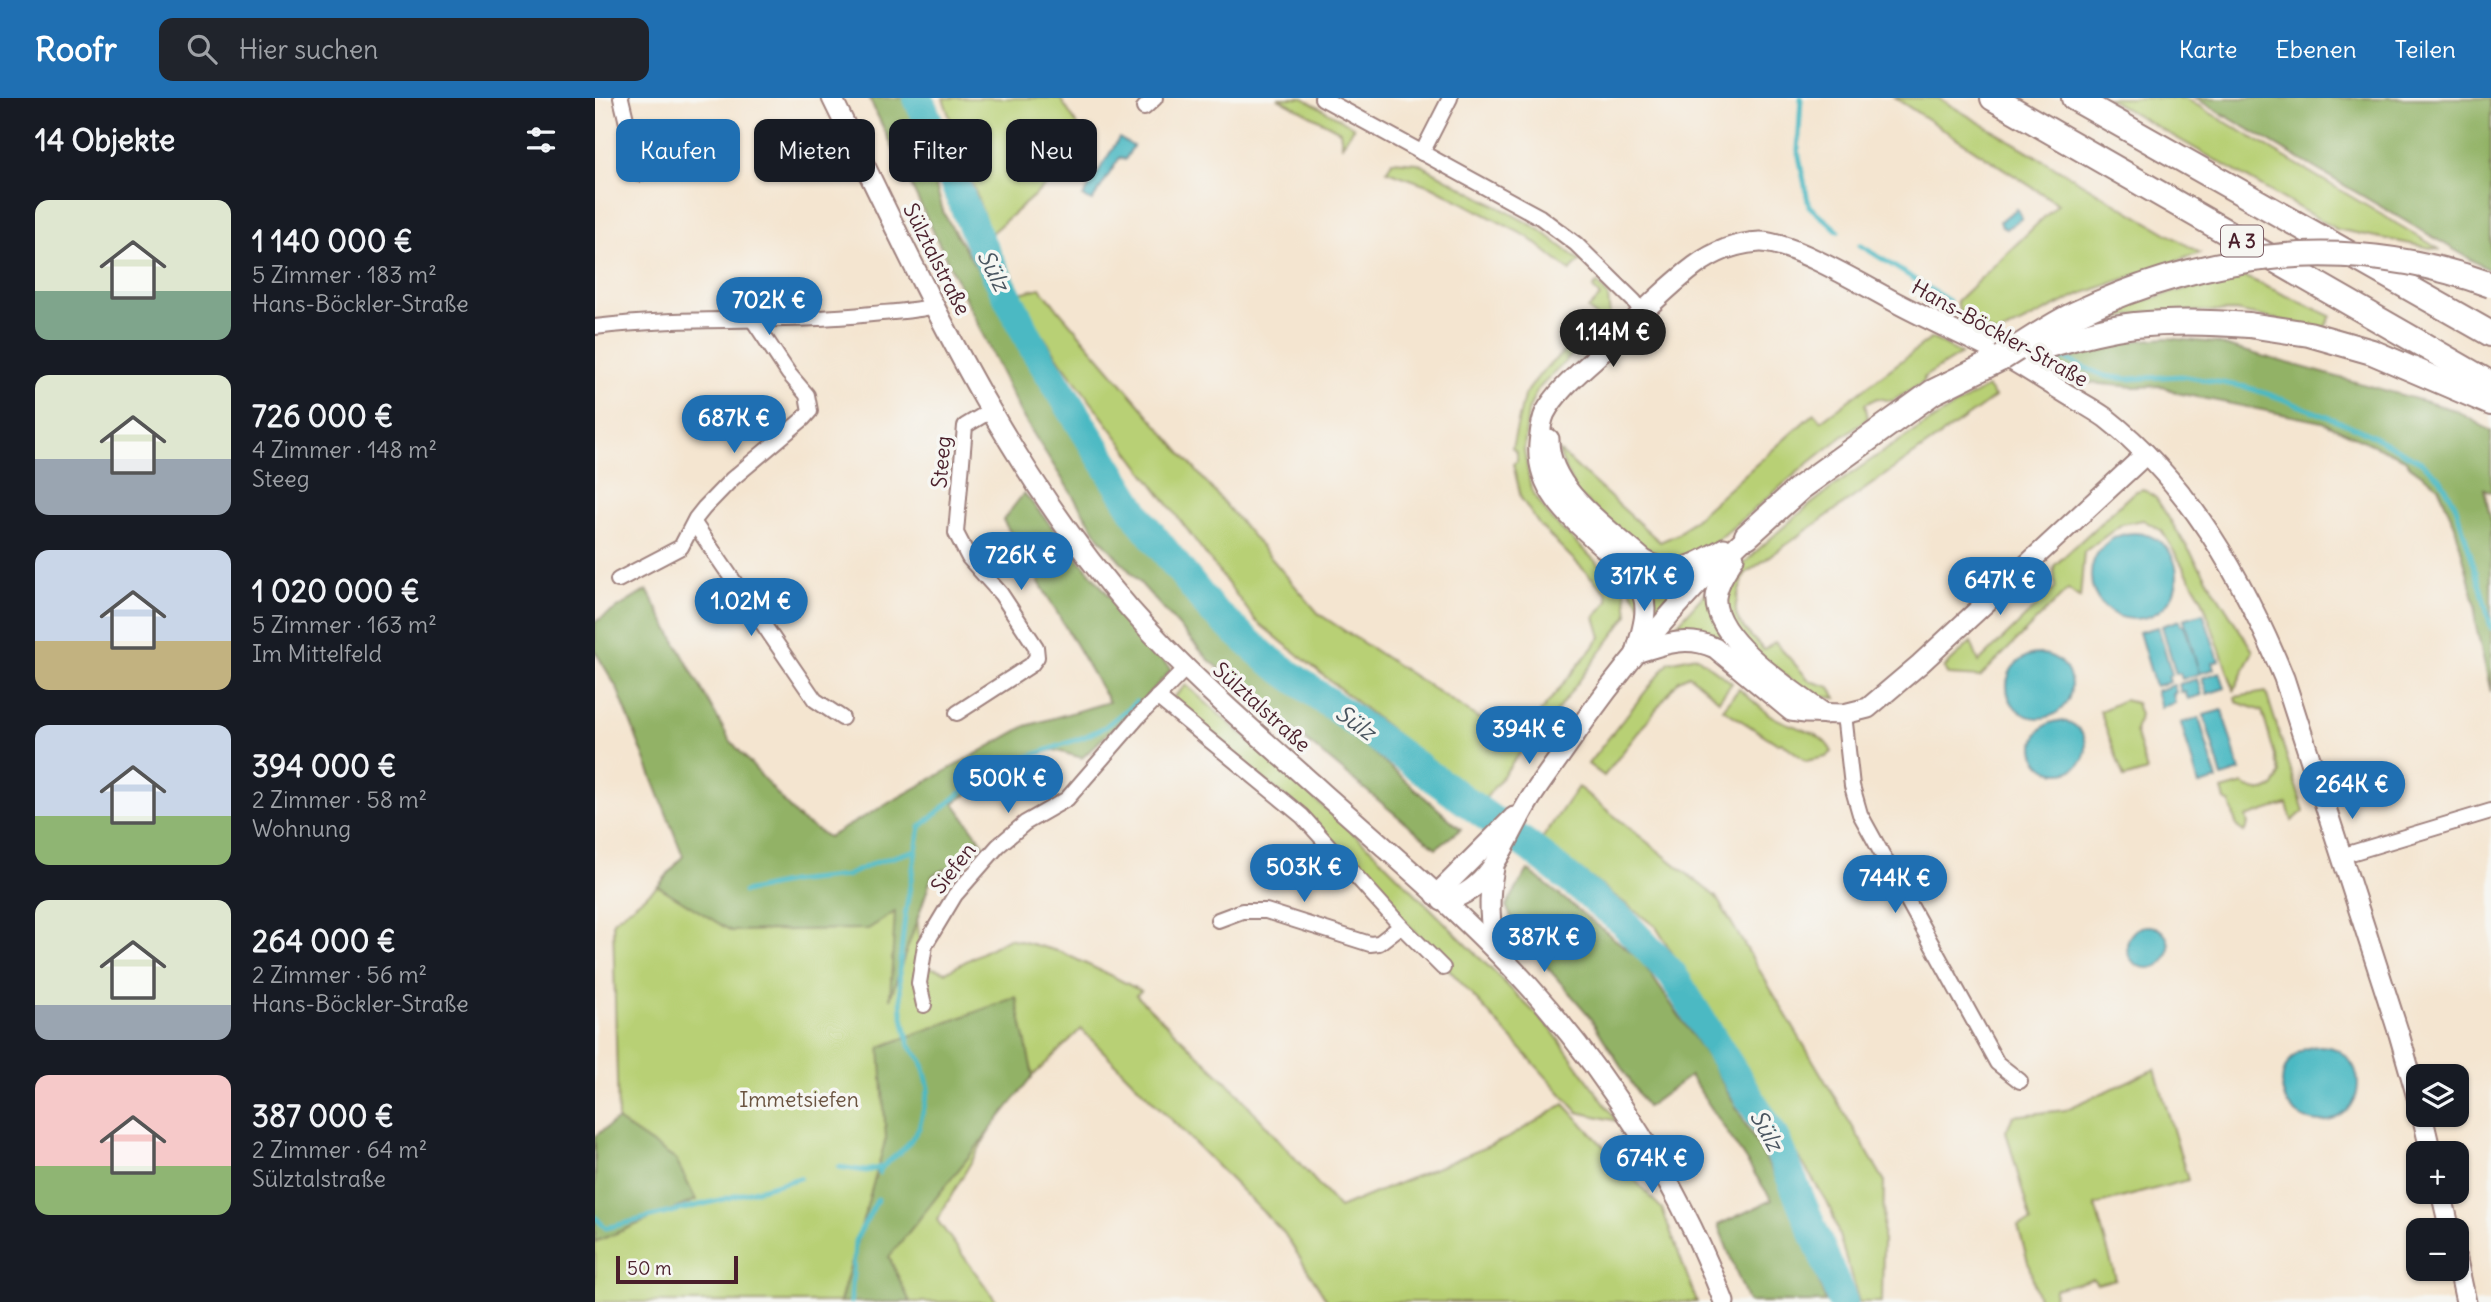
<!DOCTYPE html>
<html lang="de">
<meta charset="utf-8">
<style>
:root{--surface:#171b24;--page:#20242c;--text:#f1f3f6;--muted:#9ea1a6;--accent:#1f6fb2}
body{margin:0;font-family:Delius,sans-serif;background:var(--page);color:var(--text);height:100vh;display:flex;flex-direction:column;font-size:26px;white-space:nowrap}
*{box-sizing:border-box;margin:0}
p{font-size:23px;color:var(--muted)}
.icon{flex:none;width:38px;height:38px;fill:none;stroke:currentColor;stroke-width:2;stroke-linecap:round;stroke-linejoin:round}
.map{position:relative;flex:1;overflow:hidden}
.details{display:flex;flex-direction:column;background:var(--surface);width:595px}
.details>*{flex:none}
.top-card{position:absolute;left:21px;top:21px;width:665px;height:63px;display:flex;gap:14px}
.fabs{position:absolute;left:1811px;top:966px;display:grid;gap:14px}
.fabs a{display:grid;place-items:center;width:63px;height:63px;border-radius:14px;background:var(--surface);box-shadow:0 2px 5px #0004;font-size:35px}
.scale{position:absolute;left:21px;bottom:18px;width:122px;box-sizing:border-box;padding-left:7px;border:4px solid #4a1f2b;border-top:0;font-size:19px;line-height:24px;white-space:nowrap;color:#4a1f2b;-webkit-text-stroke:5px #f6f6f2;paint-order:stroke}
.price{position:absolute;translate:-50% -60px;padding:0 16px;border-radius:24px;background:var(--accent);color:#fff;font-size:23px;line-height:46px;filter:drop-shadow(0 2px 4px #0008)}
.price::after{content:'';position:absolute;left:50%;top:42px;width:21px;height:16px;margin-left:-10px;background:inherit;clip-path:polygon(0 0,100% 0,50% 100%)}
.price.selected{background:#222;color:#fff}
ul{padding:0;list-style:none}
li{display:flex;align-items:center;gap:21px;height:175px;padding:0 35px}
li span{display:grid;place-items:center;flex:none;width:196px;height:140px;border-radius:14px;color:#555}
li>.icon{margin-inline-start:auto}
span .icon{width:84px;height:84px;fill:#fffc;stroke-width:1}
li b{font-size:30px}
h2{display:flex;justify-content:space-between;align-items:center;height:84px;padding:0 35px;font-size:30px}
.chip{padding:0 24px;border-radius:14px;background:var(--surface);box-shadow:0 2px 5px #0004;font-size:24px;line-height:63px}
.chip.selected{background:var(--accent);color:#fff}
header{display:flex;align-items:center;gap:42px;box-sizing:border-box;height:98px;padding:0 35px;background:var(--accent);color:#fff}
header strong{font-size:33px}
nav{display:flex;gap:38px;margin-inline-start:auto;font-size:24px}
.search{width:490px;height:63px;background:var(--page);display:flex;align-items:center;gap:18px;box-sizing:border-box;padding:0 24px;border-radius:14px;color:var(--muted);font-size:26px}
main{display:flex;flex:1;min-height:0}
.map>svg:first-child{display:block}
.green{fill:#b8d075;stroke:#817850;stroke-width:2}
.forest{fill:#92b266;stroke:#6e6848;stroke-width:2}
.water{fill:#4bb9c3;stroke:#4a6c77;stroke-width:2}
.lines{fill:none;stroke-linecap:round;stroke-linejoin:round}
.stream{stroke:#4bb9c3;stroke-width:5}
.river{stroke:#4bb9c3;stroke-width:30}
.street-casing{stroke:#9f827e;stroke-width:18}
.secondary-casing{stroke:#9f827e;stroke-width:23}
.highway-casing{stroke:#9f827e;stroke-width:28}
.street{stroke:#fff;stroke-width:14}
.secondary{stroke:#fff;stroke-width:19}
.highway{stroke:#fff;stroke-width:24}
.highway-bridge-casing{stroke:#9f827e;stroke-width:28;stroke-linecap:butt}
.highway-bridge{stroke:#fff;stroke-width:24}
.labels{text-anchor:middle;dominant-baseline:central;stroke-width:7;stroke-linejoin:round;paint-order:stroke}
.shield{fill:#f6f6f2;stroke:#7e6067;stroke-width:2}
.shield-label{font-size:19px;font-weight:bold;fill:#4a1f2b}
.street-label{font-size:21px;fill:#4a1f2b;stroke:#f6f6f2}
.park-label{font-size:21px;fill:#6b5441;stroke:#f6f6f2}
.water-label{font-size:23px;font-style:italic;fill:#4a5560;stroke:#f6f6f2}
</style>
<header>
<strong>Roofr</strong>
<div class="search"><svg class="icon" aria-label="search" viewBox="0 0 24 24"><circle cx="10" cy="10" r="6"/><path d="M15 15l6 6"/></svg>Hier suchen</div>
<nav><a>Karte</a><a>Ebenen</a><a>Teilen</a></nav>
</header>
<main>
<section class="details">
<h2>14 Objekte<svg class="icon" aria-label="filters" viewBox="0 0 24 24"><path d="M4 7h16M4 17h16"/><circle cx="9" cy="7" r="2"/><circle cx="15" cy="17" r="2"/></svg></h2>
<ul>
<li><span style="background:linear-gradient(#dfe7d0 65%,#7fa58c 0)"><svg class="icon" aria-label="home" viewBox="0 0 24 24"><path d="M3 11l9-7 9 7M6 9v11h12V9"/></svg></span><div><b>1 140 000 €</b><p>5 Zimmer · 183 m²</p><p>Hans-Böckler-Straße</p></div></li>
<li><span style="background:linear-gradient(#dfe7d0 60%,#9aa5b1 0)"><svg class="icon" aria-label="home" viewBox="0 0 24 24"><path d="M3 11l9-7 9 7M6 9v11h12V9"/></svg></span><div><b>726 000 €</b><p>4 Zimmer · 148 m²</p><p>Steeg</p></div></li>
<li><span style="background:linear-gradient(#c9d6e8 65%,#c2b280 0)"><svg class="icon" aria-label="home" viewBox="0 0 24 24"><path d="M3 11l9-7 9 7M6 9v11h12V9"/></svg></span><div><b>1 020 000 €</b><p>5 Zimmer · 163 m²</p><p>Im Mittelfeld</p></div></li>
<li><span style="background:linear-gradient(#c9d6e8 65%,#8fb573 0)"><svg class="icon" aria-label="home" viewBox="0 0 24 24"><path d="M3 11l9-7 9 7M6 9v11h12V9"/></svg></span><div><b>394 000 €</b><p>2 Zimmer · 58 m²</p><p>Wohnung</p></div></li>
<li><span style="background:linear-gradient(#dfe7d0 75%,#9aa5b1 0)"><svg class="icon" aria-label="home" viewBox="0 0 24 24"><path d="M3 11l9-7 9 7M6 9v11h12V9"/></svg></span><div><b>264 000 €</b><p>2 Zimmer · 56 m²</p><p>Hans-Böckler-Straße</p></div></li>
<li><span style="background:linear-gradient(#f6c9c9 65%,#8fb573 0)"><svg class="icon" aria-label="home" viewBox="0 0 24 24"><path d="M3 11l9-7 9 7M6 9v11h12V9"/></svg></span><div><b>387 000 €</b><p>2 Zimmer · 64 m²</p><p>Sülztalstraße</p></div></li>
</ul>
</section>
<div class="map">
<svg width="1896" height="1204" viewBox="0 0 1896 1204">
<rect width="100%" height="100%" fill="#f6f6f2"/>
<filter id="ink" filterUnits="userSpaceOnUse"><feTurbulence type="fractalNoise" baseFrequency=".0143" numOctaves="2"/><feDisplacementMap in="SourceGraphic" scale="14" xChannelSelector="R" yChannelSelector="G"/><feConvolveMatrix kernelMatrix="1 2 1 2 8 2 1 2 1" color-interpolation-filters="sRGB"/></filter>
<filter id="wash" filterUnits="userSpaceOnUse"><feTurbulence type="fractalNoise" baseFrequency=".00686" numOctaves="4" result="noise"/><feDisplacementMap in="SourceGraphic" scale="28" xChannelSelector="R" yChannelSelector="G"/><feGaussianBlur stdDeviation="1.57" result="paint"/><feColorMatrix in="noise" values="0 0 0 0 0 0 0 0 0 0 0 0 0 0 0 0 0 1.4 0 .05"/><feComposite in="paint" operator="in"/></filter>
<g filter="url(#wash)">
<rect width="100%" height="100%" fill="#f4e5d0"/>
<g class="green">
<polygon points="348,0 465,0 496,48 395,136"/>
<polygon points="683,0 708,0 759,29 747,47 745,33"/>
<polygon points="1300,0 1343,0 1605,155 1483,197 1402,237 1365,216 1362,203 1463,106"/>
<polygon points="1512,0 1590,0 1846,152 1741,131"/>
<polygon points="797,63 823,65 944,131 985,163 975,173 933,139 838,89 792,73"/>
<polygon points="1644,176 1736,218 1729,231 1640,213 1551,214 1513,223 1508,214"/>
<polygon points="1002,185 1013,198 1015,219 942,292 933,313 929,352 936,391 956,421 1030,491 1033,517 947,633 936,626 1006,539 1000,519 1013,503 1012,495 945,428 926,400 918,366 922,363 922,355 917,350 929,298 946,275 1003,221 993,211 1005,199 998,190"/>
<polygon points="445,190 724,516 929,650 887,705 661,523 466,264 420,196"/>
<path d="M1337 240 1366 256 1329 279V284L1297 303 1282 300 1270 306 1273 320C1210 364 1155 417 1096 464L1063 463 981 395 962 351 1065 444 1083 436 1219 315 1226 323Z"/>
<path d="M1392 289 1400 299 1150 476C1134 520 1138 519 1169 552L1180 544 1215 583 1235 589 1241 600 1223 598 1200 586 1141 536 1129 508 1131 484C1206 404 1298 344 1392 289Z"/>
<polygon points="960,381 1045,465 1110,468 1054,529 1056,522"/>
<polygon points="1548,391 1561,400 1658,553 1639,592 1607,501 1567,433 1548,422 1527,426 1489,454 1485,500 1473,491 1385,579 1353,577 1349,570 1376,544 1384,564 1460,490 1459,468 1539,394"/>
<path d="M1121 483 1116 509 1179 588C1160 572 1126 538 1102 533 1091 532 1079 538 1069 541Z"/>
<polygon points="1101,558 1137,585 1124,602 1094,577 1084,582 1009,678 993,666 1074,564"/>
<polygon points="591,587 777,752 955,930 1022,1023 983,1014 715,718 572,606"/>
<path d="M1144 591C1154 599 1164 609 1175 617 1195 631 1226 630 1237 654L1231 659 1211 663 1186 644 1183 646 1128 611Z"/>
<path d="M1671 594 1709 713 1697 723 1692 706 1651 719 1653 727 1649 734 1642 729 1635 705 1630 702 1627 692 1648 686C1663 698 1680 695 1685 675L1667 613 1641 604 1640 599Z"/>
<polygon points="1529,602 1541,605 1545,617 1540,633 1552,673 1529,680 1505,613"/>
<polygon points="983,689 1121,799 1289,1082 1287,1204 1264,1204 1236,1111 1061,829 946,742"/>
<polygon points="171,718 204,719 220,753 315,752 327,867 351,874 414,840 466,854 523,881 546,893 541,897 638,990 744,1110 913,1040 969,1006 1067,1111 1102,1204 733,1204 689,1135 486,931 438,978 437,973 415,998 342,1122 402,1204 0,1204 0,1043 23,1022 18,823 63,788"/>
<polygon points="1560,971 1593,1082 1500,1107 1521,1181 1502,1186 1498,1181 1460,1191 1459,1204 1444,1204 1423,1128 1436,1124 1411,1033 1418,1018 1470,1012"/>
</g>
<g class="forest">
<polygon points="274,0 315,0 349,116 441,268 555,440 681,570 866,731 841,750 613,561 504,439 426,316"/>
<polygon points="1600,0 1896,0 1896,173"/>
<polygon points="1572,240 1621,245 1860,312 1896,333 1896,394 1889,391 1896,422 1896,594 1880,524 1881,508 1860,428 1843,388 1815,368 1810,361 1727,324 1582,295 1568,288 1539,289 1495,285 1459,266 1520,244"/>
<polygon points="429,395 576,572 548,602 487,660 459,652 427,660 359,705 391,750 337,778 295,901 300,814 273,831 136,833 63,788 88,758 22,590 0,553 0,524 52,492 134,641 204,721 233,739 431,628 514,604 408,422"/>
<polygon points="933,772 1046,862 1117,966 1199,1112 1231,1204 1153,1204 1123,1127 1177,1102 1095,978 1052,1009 992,915 925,838 911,808"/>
<polygon points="421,899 438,978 294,1159 315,1204 245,1204 291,1040 285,949"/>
<polygon points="22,1022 81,1062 101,1102 0,1144 0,1038"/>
</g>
<g class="water">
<polygon points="524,40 538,48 530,62 525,59 497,103 488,99"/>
<polygon points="1422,111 1427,120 1411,131 1407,129 1405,123"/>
<circle cx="1539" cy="478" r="43"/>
<polygon points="1608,515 1624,563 1617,565 1619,571 1587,581 1585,575 1581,576 1567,528 1585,522 1586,527 1589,527 1604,574 1589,521"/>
<polygon points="1563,529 1577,577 1573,578 1575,584 1560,588 1544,534"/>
<circle cx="1444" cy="588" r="32"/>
<polygon points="1625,574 1630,590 1612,596 1607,580"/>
<polygon points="1602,581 1607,597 1593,601 1590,593 1586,594 1584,586"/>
<polygon points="1579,587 1581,595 1578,596 1580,605 1566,609 1561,593"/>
<polygon points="1627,612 1645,673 1627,679 1609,617"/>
<polygon points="1604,620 1622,682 1604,687 1586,625"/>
<circle cx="1465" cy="649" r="26"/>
<circle cx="1553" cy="849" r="21"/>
<circle cx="1725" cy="986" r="38"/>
</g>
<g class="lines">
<g class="stream">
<polyline points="1206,0 1203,53 1214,108 1243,133"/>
<polyline points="1265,147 1354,203"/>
<polyline points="1465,259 1510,278 1533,281 1586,278 1651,289 1682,299 1766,332 1826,364 1845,380 1860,406 1886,490 1896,530"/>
<polyline points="149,794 195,784 251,778 279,765 321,752"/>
<polyline points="244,1069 271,1073 287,1069"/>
<polyline points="284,1075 287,1069 311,1049 324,1030 334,990 327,963 314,947 307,914 304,874 310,818 325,729 367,694 410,667 489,639 510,629 541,604"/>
<polyline points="0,1119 11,1130 129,1101 205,1080"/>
<polyline points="256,1204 260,1143 283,1101"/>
</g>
<polyline class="river" points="323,0 383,140 437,247 546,423 616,511 670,559 936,750 1027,823 1077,876 1179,1039 1248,1204"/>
</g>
</g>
<g filter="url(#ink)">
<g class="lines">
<defs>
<g id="street">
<polyline points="26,0 44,76"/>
<polyline points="727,0 945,119 981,146 1039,203 1048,215"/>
<polyline points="549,10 560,0"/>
<polyline points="827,55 855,0"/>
<path d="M0 229C92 217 185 226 277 216 298 214 320 213 340 208"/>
<polyline points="99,425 220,602 247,620"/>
<polyline points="23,482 86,449 101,420 109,410 137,381 208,321 215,313 212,297 194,276 158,222"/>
<polyline points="562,599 707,718 806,828 848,870"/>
<polyline points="362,615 436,567 442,559 441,549 406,496 374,460 361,435 370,328 395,313"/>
<polyline points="1249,616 1257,688 1265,716 1402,965 1425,983"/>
<polyline points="1746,758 1896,713"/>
<polyline points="623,822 647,813 671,813 775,846 784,845 806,828"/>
<polyline points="329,907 324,885 330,847 360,797 403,748 430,725 472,701 543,619 591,570"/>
</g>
<g id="secondary">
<path d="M237 0C324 177 404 361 535 511 594 578 662 636 728 695 798 757 871 819 934 888 1016 980 1085 1088 1129 1204"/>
<path d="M954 341C953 392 1015 431 1049 462 1081 481 1100 466 1129 450"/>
<path d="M1139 460C1131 473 1123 484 1121 499 1117 541 1199 594 1230 616"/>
<path d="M1041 555C1045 538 1054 515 1048 498 1043 482 1030 470 1018 458 985 427 940 397 944 346 945 336 946 323 950 315 964 289 991 270 1011 250 1040 222 1068 192 1100 168 1119 154 1142 145 1165 144 1196 143 1275 191 1304 206 1340 225 1377 241 1413 260 1431 270 1449 282 1467 293 1481 302 1497 310 1511 320 1595 386 1649 482 1689 580L1804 936 1824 1006"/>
<path d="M1041 555C1069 546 1092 537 1120 550L1196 613 1210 615 1249 616 1273 610 1325 566 1551 356"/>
<path d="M899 770C893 799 893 825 902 854"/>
<polyline points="841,797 919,719"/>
<path d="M847 803C895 796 909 745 931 708 942 689 957 670 970 651 1023 573 1083 502 1152 438"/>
<polyline points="1827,1017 1836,1055"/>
<polyline points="1846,1094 1855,1132"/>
<polyline points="1862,1162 1871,1204"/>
</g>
<g id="highway">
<polyline points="1398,0 1896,286"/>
<polyline points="1479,0 1896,236"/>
<polyline points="1654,227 1714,236 1777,254 1896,305"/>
<polyline points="1152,438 1205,390 1338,294 1407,260"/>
</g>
</defs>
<use href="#street" class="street-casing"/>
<use href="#secondary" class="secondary-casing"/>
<use href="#highway" class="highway-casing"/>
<use href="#street" class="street"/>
<use href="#secondary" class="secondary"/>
<use href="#highway" class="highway"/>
<defs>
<g id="highway-bridge">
<path d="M1435 252C1469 243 1504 231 1540 227 1578 223 1616 224 1654 227"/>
<path d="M1407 260C1431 245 1455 228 1480 216 1616 152 1754 135 1896 187"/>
</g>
</defs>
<use href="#highway-bridge" class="highway-bridge-casing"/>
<use href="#highway-bridge" class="highway-bridge"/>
</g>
</g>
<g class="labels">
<rect class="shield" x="1626" y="127.5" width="42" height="31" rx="5"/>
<g class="shield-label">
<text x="1647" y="143">A 3</text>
</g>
<g class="street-label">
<text transform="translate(342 161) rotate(63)">Sülztalstraße</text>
<text transform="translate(1405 235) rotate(29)">Hans-Böckler-Straße</text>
<text transform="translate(346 364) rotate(-85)">Steeg</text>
<text transform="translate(667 609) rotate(42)">Sülztalstraße</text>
<text transform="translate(358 770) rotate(-52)">Siefen</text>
</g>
<g class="park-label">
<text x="204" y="1001">Immetsiefen</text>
</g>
<g class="water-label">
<text transform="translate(399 172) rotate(63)">Sülz</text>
<text transform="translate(761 624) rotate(36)">Sülz</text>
<text transform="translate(1172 1032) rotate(61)">Sülz</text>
</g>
</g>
</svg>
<div class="fabs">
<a><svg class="icon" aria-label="layers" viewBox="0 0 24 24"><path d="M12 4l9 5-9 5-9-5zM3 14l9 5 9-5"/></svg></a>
<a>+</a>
<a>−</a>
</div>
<div class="scale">50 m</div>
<b class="price" style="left:174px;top:239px">702K €</b>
<b class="price selected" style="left:1018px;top:271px">1.14M €</b>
<b class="price" style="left:139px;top:357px">687K €</b>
<b class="price" style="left:426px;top:494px">726K €</b>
<b class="price" style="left:1049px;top:515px">317K €</b>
<b class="price" style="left:1405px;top:519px">647K €</b>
<b class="price" style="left:156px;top:540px">1.02M €</b>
<b class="price" style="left:934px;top:668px">394K €</b>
<b class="price" style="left:413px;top:717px">500K €</b>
<b class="price" style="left:1757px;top:723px">264K €</b>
<b class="price" style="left:709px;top:806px">503K €</b>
<b class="price" style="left:1300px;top:817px">744K €</b>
<b class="price" style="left:949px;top:876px">387K €</b>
<b class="price" style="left:1057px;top:1097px">674K €</b>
<div class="top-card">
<a class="chip selected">Kaufen</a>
<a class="chip">Mieten</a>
<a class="chip">Filter</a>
<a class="chip">Neu</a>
</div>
</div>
</main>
